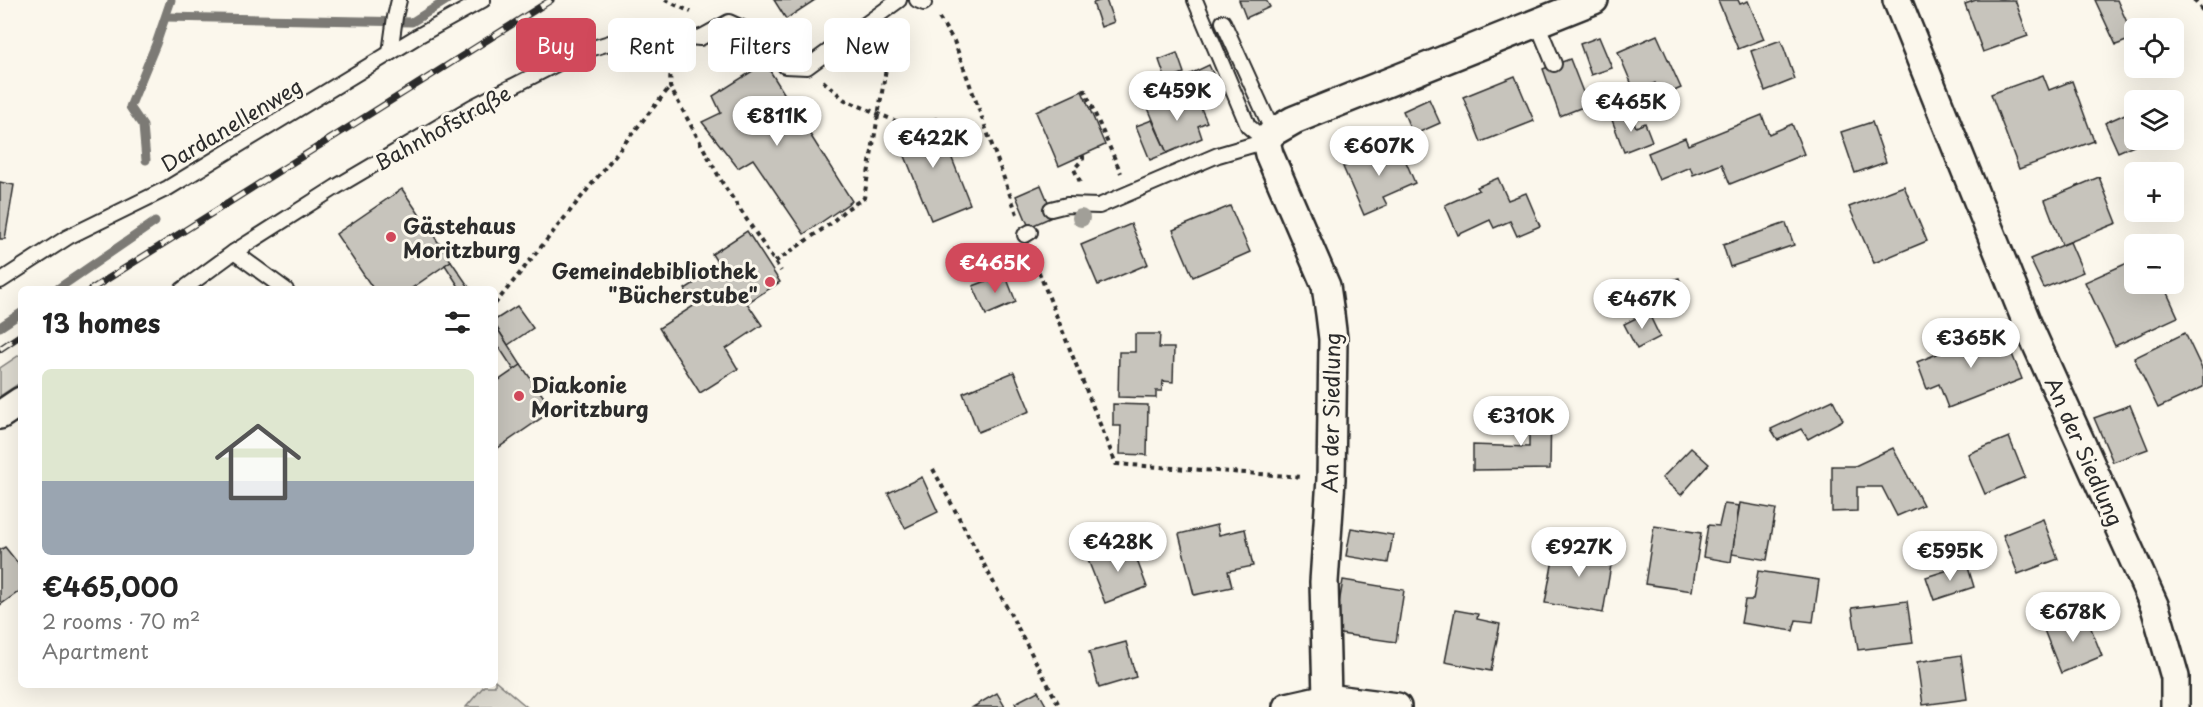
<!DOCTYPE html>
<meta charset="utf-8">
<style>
:root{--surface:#fff;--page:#f6f6f6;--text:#222;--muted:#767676;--accent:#d1495b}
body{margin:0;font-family:"Playpen Sans",sans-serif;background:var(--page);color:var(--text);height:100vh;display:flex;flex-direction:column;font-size:22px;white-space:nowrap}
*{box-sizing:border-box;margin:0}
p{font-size:20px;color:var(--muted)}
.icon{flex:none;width:33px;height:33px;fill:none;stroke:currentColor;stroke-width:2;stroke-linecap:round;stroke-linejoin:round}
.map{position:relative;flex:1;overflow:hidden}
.drawer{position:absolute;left:18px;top:286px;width:480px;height:402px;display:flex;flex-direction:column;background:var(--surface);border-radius:9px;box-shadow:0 6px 24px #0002}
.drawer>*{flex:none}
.top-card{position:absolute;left:516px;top:18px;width:570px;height:54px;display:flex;gap:12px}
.tools{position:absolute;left:2124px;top:18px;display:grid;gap:12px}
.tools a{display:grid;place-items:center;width:60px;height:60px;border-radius:9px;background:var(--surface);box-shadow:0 6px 24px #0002;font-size:30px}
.price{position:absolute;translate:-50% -51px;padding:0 14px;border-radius:21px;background:#fff;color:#222;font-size:20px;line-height:39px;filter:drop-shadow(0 2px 3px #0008)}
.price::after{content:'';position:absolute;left:50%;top:36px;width:18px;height:14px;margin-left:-9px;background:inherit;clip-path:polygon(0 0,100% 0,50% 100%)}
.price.active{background:var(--accent);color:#fff}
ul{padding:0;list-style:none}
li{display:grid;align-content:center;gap:12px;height:318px;padding:0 24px}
li span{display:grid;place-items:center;height:186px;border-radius:9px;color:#555}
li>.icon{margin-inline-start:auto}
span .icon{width:108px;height:108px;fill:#fffc;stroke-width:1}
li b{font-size:26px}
h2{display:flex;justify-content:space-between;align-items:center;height:72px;padding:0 24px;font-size:26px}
.pill{padding:0 21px;border-radius:9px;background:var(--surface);box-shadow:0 6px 24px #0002;font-size:21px;line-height:54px}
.pill.active{background:var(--accent);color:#fff}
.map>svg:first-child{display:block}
.green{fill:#dddad0;stroke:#84827e;stroke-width:1.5}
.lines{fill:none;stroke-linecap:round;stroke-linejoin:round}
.stream{stroke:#7b7a75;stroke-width:9}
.building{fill:#c7c4bc;stroke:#2b2b2b;stroke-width:1.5}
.service-casing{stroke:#2b2b2b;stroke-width:18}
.minor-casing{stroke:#2b2b2b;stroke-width:32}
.path{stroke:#2b2b2b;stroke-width:4;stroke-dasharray:4.5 4.5;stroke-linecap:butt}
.service{stroke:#fbf7ec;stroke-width:14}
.minor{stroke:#fbf7ec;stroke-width:27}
.rail-casing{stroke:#2b2b2b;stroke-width:7}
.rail{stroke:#fbf7ec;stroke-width:4.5;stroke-dasharray:14;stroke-linecap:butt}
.tree{fill:#a19f98}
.poi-dot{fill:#d1495b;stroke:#fbf7ec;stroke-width:2}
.labels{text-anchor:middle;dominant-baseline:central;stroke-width:6;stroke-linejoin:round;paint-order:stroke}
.street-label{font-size:21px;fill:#2b2b2b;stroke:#fbf7ec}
.poi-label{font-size:21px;font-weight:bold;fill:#2b2b2b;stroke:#fbf7ec;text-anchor:start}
</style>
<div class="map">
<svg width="2203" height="707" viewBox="0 0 2203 707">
<rect width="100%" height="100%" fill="#fbf7ec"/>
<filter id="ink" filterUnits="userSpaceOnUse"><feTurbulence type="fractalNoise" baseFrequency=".0167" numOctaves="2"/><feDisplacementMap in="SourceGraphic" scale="12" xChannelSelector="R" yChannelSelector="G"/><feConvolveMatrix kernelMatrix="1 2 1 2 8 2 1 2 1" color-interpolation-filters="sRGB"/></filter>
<g filter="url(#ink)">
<g class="green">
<polygon points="21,354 21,382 0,396 0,368"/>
<polygon points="495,680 527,707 466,707 484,686 495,686"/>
</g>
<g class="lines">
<g class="stream">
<polyline points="166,17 412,22 447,0"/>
<polyline points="146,160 143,126 130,107 156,44 171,0"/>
<polyline points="56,290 155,222"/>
<polyline points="0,327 21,313"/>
</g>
</g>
<g class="building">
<polygon points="774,0 815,0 786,19"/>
<polygon points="1102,0 1106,0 1114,22 1101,27 1093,3"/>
<polygon points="1239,0 1266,0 1270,7 1246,18"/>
<polygon points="1718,0 1738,0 1740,4 1748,1 1764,39 1738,49"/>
<polygon points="1976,0 2015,0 2028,36 1983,52 1965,4"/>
<polygon points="2095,0 2117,0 2134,38 2116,45"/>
<polygon points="1657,35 1681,88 1660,97 1655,83 1635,92 1618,52"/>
<polygon points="1599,37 1612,68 1591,75 1580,44"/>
<polygon points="1781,40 1795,79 1765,91 1751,51"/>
<polygon points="1177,53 1184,73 1166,80 1159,60"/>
<polygon points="1570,59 1588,105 1560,116 1543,69"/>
<polygon points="765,63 852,201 804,234 753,159 738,168 702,122 721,113 713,96"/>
<polygon points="1209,65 1214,76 1195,85 1190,74"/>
<polygon points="2043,75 2049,90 2072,81 2094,141 2019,169 1991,94"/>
<polygon points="1515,76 1534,121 1481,142 1463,97"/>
<polygon points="1082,91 1105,145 1059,166 1036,112"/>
<polygon points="1183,92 1190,110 1200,106 1207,122 1198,126 1202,138 1167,153 1148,108"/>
<polygon points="1429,99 1440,123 1413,135 1403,111"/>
<polygon points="2134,110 2134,140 2145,140 2118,152 2105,123"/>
<polygon points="1630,112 1636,127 1645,123 1652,141 1624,152 1612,120"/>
<polygon points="1762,115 1769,134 1792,124 1804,154 1730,184 1722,164 1693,175 1690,167 1659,180 1648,153 1685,138 1688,145"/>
<polygon points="936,118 970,204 931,220 896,134"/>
<polygon points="1152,120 1167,153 1150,160 1136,126"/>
<polygon points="1872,122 1886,162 1855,173 1841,132"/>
<polygon points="1398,143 1415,183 1383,197 1387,205 1364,215 1343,167"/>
<polygon points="2099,177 2117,223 2062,245 2045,200"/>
<polygon points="1498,178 1508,200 1526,193 1540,226 1517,236 1510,221 1494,228 1490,220 1458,235 1445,205 1479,190 1477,187"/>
<polygon points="0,182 14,185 5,239 0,239"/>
<polygon points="1041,185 1054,216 1029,227 1016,196"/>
<polygon points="1904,186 1927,241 1874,263 1849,207"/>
<polygon points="402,189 451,261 409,290 374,290 336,234"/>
<polygon points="1230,206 1250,252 1193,277 1173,230"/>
<polygon points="1786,223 1794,245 1730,267 1723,245"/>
<polygon points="1131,224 1148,264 1098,285 1081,245"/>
<polygon points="747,231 780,282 747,303 762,325 726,349 738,369 700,393 659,328 695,305 685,289 720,267 712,254"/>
<polygon points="2070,242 2083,272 2044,288 2030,259"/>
<polygon points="2134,260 2134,284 2163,284 2178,317 2115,346 2085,282"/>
<polygon points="451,261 471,290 461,290 445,265"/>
<polygon points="1005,274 1016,302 986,315 973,286"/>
<polygon points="1679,278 1684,294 1660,301 1655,284"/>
<polygon points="517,306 533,328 508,345 495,325 495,320"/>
<polygon points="1648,312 1660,337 1637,349 1624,324"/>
<polygon points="495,325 521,365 514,370 495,341"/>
<polygon points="1989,333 1991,340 2004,334 2022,379 1948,408 1939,384 1927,389 1917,362"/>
<polygon points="2185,333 2203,371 2203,387 2158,408 2134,358"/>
<polygon points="1135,334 1160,334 1159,348 1174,348 1173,382 1163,381 1162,391 1156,391 1156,398 1118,397 1119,352 1135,352"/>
<polygon points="521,365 553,410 495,450 495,383"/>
<polygon points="1014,372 1030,411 978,432 963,393"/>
<polygon points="1833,400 1843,420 1808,439 1801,429 1778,440 1771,429"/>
<polygon points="1529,403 1551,405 1550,469 1473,470 1473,445 1529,447"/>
<polygon points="1113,404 1148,405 1147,455 1120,454 1121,426 1113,426"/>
<polygon points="2130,405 2148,449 2113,462 2094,418"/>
<polygon points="2009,437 2025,477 1985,494 1968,454"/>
<polygon points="1691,448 1709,464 1681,495 1662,478"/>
<polygon points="1893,448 1923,505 1897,516 1882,487 1857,487 1857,511 1832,512 1832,466 1855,466"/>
<polygon points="922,477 938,512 905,528 888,493"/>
<polygon points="1740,503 1776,509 1767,560 1732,554"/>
<polygon points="1724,504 1739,506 1731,562 1703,557 1708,525 1719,526"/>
<polygon points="2043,519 2058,559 2018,574 2003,535"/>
<polygon points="1217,525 1219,535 1245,529 1253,566 1228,571 1232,587 1194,595 1179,534"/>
<polygon points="1654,526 1701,533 1692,591 1645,584"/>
<polygon points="1351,528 1393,535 1388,563 1346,556"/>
<polygon points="1556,543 1613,553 1603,613 1545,603"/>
<polygon points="1131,544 1147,587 1105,603 1088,560"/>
<polygon points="5,547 21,567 21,590 0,605 0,550"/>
<polygon points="1967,564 1974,587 1934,600 1926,577"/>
<polygon points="1758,571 1819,580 1813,622 1796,620 1793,631 1741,623 1745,600 1753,600"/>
<polygon points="1343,580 1404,590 1396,642 1334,633"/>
<polygon points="1907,601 1913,643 1858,650 1852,608"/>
<polygon points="1455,610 1478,614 1477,619 1500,624 1491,671 1445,662"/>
<polygon points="2085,613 2102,656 2061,673 2044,630"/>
<polygon points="1126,642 1136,677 1099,688 1089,652"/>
<polygon points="1961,655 1967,699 1923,705 1917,662"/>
<polygon points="1038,691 1047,707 1017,707 1015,703"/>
<polygon points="997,693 1005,707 973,707"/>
</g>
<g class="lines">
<defs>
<g id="service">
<polyline points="917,0 924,3"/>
<polyline points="1195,0 1248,126 1266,141"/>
<polyline points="1223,22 1273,132"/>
<polyline points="1537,23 1554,64"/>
<polyline points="390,53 395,17 399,0"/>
<polyline points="1051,209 1067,205 1099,206 1218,155 1266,141"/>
<polyline points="1025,235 1030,232"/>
<polyline points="234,252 286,290"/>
<polyline points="0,281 68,237 168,188 418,36 483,0"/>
<polyline points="182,290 234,252 336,187 472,107 580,52 642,33 700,38 729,22 762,37 785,66 807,67 899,0"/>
</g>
<g id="minor">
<polyline points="1897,0 2027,323 2155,607 2175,677 2175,707"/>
<polyline points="0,415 21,401"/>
<polyline points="1327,698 1324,582 1331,479 1333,339 1330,314 1326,286 1269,154 1266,141 1273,132 1294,120 1594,0"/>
<polyline points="1287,707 1327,698 1397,707"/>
</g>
</defs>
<use href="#service" class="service-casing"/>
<use href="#minor" class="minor-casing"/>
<g class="path">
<polyline points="665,0 691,12"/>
<polyline points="2194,0 2203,11"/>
<polyline points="939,18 954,41 1017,214"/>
<polyline points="671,58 670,87 723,184 781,271"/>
<polyline points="823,81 845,100 913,128"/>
<polyline points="1084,89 1121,173"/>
<polyline points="1080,182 1074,169 1083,159 1083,155"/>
<polyline points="1032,255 1116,464 1303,477"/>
<polyline points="775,262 830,224 845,210 864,198 888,57"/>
<polyline points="495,304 670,87"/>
<polyline points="933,469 1060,707"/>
</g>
<use href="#service" class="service"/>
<use href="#minor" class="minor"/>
<defs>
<g id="rail">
<polyline points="90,290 551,0"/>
<polyline points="0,349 21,335"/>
</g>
</defs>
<use href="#rail" class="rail-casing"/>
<use href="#rail" class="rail"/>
</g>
<circle class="tree" cx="1081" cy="218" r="9"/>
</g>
<g class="poi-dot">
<circle cx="391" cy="237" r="6"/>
<circle cx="770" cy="282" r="6"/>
<circle cx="519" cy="396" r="6"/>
</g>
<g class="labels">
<g class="street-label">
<text transform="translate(231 124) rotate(-31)">Dardanellenweg</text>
<text transform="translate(442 127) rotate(-29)">Bahnhofstraße</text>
<text transform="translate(1330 413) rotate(-89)">An der Siedlung</text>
<text transform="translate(2085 451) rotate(66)">An der Siedlung</text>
</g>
<g class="poi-label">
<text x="403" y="225">Gästehaus<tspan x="403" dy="24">Moritzburg</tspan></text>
<text x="758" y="270" text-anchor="end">Gemeindebibliothek<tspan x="758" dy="24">"Bücherstube"</tspan></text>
<text x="531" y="384">Diakonie<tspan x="531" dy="24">Moritzburg</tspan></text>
</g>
</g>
</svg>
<div class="tools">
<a><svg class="icon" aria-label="locate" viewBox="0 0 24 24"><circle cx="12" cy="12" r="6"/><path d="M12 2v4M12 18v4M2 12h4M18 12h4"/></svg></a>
<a><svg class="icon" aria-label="layers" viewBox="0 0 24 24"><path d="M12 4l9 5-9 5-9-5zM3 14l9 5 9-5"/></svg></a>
<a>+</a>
<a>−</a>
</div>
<b class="price" style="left:1177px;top:122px">€459K</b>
<b class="price" style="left:1631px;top:133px">€465K</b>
<b class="price" style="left:777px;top:147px">€811K</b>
<b class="price" style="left:933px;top:169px">€422K</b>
<b class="price" style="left:1379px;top:177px">€607K</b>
<b class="price active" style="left:995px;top:294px">€465K</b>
<b class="price" style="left:1642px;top:330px">€467K</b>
<b class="price" style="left:1971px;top:369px">€365K</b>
<b class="price" style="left:1521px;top:447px">€310K</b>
<b class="price" style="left:1118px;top:573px">€428K</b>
<b class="price" style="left:1579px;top:578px">€927K</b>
<b class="price" style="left:1950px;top:582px">€595K</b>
<b class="price" style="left:2073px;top:643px">€678K</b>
<div class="top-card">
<a class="pill active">Buy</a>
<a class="pill">Rent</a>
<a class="pill">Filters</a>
<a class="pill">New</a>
</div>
<section class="drawer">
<h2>13 homes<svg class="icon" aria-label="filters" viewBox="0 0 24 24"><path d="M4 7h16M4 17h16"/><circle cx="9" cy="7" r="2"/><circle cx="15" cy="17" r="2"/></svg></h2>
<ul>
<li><span style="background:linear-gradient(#dfe7d0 60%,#9aa5b1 0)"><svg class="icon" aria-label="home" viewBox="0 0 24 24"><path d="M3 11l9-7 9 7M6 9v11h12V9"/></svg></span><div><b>€465,000</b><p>2 rooms · 70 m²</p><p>Apartment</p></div></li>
</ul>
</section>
</div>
